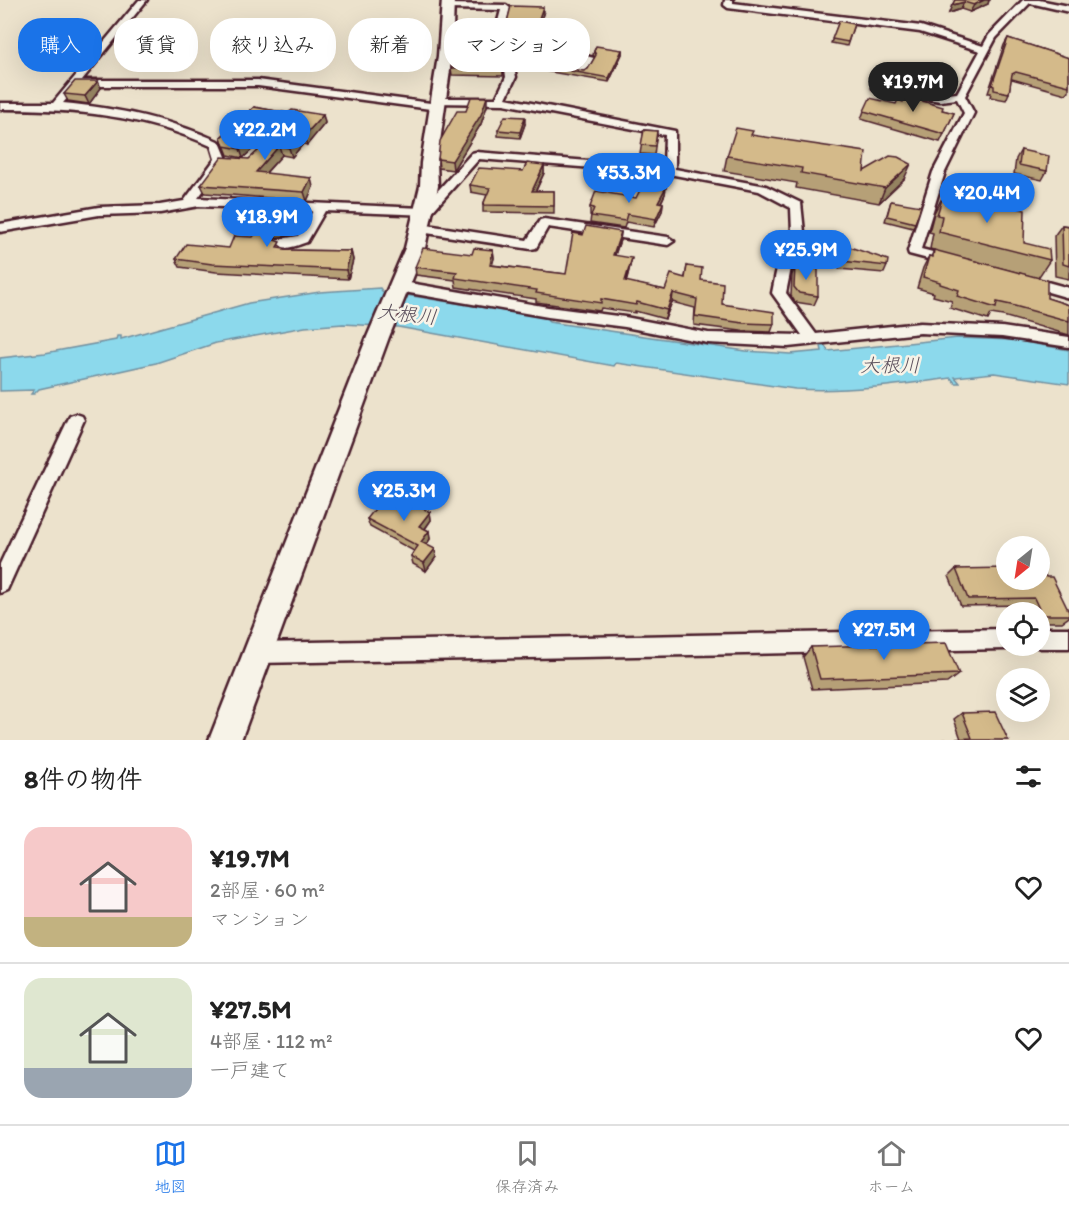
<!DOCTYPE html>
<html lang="ja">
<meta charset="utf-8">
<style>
:root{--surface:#fff;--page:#f6f6f6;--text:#222;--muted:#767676;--line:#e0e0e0;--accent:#1a73e8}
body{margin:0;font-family:Itim,"Klee One",sans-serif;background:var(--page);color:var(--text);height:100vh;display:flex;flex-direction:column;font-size:22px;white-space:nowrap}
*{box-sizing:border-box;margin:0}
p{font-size:20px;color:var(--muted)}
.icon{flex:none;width:33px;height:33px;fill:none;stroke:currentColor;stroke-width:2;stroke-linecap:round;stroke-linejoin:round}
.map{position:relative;height:740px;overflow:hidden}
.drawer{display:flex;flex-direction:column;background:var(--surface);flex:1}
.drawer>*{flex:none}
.top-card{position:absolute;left:18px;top:18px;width:600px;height:54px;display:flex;gap:12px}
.needle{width:39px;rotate:210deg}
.tools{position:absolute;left:996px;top:536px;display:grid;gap:12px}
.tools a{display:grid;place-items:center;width:54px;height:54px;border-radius:50%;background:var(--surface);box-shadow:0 6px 24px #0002;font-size:30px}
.price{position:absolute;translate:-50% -51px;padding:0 14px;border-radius:21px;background:var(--accent);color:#fff;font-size:20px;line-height:39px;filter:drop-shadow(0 2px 3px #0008)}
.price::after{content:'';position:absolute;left:50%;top:36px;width:18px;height:14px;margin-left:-9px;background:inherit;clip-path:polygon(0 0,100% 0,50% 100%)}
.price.on{background:#222;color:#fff}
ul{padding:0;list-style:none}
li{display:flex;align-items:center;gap:18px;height:150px;padding:0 24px}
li+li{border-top:2px solid var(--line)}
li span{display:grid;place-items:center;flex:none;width:168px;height:120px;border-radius:18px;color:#555}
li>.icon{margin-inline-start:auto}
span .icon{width:72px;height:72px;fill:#fffc;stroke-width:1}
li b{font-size:26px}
h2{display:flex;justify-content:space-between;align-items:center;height:72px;padding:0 24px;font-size:26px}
.tag{padding:0 21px;border-radius:24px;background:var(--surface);box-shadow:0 6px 24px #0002;font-size:21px;line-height:54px}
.tag.on{background:var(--accent);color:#fff}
.tab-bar{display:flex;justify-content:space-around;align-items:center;height:84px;border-top:2px solid var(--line);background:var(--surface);font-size:16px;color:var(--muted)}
.tab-bar a{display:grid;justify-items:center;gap:3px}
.tab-bar .on{color:var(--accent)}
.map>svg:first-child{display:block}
.water{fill:#8cd9ec;stroke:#728f9f;stroke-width:1.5}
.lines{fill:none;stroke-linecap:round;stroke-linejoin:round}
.street-casing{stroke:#4a1f2b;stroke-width:5}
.secondary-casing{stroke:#4a1f2b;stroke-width:5}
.street{fill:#f7f3e8;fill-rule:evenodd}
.secondary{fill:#f7f3e8;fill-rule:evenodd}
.wall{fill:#b6a077;stroke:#4a1f2b;stroke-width:1.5}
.shaded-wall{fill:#948261;stroke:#4a1f2b;stroke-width:1.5}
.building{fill:#d4ba8a;stroke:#4a1f2b;stroke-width:1.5}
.labels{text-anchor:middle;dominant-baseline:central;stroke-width:5;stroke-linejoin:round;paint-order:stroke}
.water-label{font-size:20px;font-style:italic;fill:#5a4e5b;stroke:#f7f3e8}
</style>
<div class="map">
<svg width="1069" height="740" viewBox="0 0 1069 740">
<rect width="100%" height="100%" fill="#ece2cc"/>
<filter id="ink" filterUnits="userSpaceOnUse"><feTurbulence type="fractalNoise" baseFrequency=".0167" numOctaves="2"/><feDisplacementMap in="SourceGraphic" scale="12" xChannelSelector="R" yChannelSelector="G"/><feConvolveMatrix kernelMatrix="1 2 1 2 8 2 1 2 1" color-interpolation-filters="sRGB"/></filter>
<g filter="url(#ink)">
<path class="water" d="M380 288 382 291 547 318 549 322 746 351 790 354 822 351 821 346H825L828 351 958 338 1013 340 1069 350V384L994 373 955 377 960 383H955L951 378C899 385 848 392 795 389L616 363 614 366 398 327 343 324 305 327 216 343 156 363 39 389 34 394H31L34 390 0 391V358L45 353 116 340 117 336H121V339L249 303 320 292Z"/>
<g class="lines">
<defs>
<g id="street">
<path d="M139 0H147L82 80H258L438 104 443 107 438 110 258 86H78L63 103C118 108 170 119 220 142L227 159 198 198 422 208 472 153 476 152 664 167 665 135 504 104 435 103 434 101 439 98H496L506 77 504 61 484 60 479 57 489 55 501 10 448 9 445 8V4L506 5 510 8 498 55 580 67 586 56 594 58 586 72 583 73 513 63 516 77 506 98 675 131V169L766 186 801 203 804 232 791 268 786 293 816 334 920 323 1002 327 1069 337V347L1002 337 920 333 788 347 708 343 625 327 548 317 398 291 391 286 398 281 548 307 625 317 708 333 802 335 772 293 777 268 792 232 791 208 759 191 669 174 479 159 429 215 325 211 307 242C296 246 278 253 269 244L275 240 298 236 313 211 199 206 160 213 99 215 0 232V224L99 207 160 205 184 201 215 159 211 146C143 115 74 109 0 109V103H53Z"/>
<polygon points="725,0 733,0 733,3 921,26 983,46 989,35 1023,0 1039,0 1069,6 1069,12 1030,3 996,38 965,96 974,113 945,172 921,249 956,258 958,261 956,264 951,265 909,254 908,251 933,172 964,113 957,99 940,101 878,91 873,88 878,85 940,95 957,93 980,51 920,32 728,8 724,5"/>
<polygon points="544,219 668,237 674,241 668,245 548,227 536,248 531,249 420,232 414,228 420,224 527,240 540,220"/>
<polygon points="1029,277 1069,288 1069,298 1024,285 1022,282"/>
<polygon points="76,414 82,416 84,420 7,590 0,593 0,564 68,420 70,416"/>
<polygon points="1040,628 1069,628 1069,648 1040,648 1033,645 1040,645"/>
<polygon points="1006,629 1006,645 1013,645 1006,649 256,663 249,660 246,653 249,646 256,643"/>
</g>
<polygon id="secondary" points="442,0 454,0 452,56 437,163 438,186 425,248 389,337 241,740 209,740 367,337 405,248 420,186 421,163 438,56"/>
</defs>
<use href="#street" class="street-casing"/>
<use href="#secondary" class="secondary-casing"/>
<use href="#street" class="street"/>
<use href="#secondary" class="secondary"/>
</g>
<g class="wall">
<polygon points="955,0 989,0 988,4 970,12 961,9 949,13"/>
<polygon points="543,14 533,41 584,49 583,56 579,65 501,53 501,46"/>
<polygon points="839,21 854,24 847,46 831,43"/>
<polygon points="1008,38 1069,58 1069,91 1066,94 1012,79 1011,79 1009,93 1006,100 990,97 991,93 988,93 1004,45"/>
<polygon points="489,39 489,44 487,52 461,49 460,44"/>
<polygon points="622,50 622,54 609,82 516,66 516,61 584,71 588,69 595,57 593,55 594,51"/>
<polygon points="502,55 503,76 452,75 451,68"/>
<polygon points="101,88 89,104 68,101 64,94"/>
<polygon points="896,104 942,110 954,113 940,142 861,119 864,111"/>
<polygon points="487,106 481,124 453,170 439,168 438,159 466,111"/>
<polygon points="254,107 287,113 290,122 282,122 243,158 228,155 221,137"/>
<polygon points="288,113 323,115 325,123 307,145 303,144 292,157 282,155 266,173 313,187 307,201 205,193 201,185 249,159 291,122"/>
<polygon points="525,124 520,138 498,136 498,130"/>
<polygon points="644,130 657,131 654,155 640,154"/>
<polygon points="751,135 864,171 904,179 879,203 796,188 797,183 724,171 727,156"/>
<polygon points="1021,150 1047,171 1042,180 1014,174 1016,159"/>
<polygon points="544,165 544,173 536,191 554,191 554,213 483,212 483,205 487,195 471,192 470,185"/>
<polygon points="666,187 665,194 661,203 663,203 662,211 654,227 626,222 624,228 590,223 591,215 590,215 590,207 636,198"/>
<polygon points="943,196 1024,243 1050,260 1038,278 963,258 1047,298 1069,305 1069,335 1003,316 991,314 988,320 950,308 952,301 933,296 934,293 917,288 923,268 929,256 931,257 934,250 930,249 933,233 929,232 934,213"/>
<polygon points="891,201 915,223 913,228 885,221"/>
<polygon points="307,213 293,235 274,238 272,240 286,250 351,251 353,260 348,279 216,272 180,267 176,259 229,248"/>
<polygon points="1062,225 1069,226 1069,279 1055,276 1054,236"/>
<polygon points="621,232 620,240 615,255 630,266 626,282 665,290 685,277 687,266 701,280 722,304 774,324 771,332 741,331 694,325 695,308 672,302 665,319 635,311 635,313 601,308 600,311 536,302 536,299 456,287 455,280 416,275 415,267 493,250 494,258 492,265 566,274 583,235"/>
<polygon points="838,243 887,266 884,273 839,269 835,251"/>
<polygon points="795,266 818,296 814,305 795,302 791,296 792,275"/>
<polygon points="430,512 431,520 425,529 429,531 430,539 426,545 436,557 426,571 413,564 411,556 414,551 370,527 367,519"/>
<polygon points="956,569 1046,577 1069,612 1069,617 1062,622 1040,622 1040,612 1029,612 1026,605 961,606 949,576"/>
<polygon points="811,647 959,674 947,683 812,689 803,657"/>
<polygon points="962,713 1008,740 961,739 954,719"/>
</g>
<g class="shaded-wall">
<polygon points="984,0 991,0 989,0 988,4 970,12 974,5"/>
<polygon points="964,2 961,9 949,13 952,5"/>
<polygon points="543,7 543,14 531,48 531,41"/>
<polygon points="584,49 583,56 579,65 579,58"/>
<polygon points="622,50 622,54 609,82 609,78"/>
<polygon points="98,81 101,88 89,104 85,96"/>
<polygon points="487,97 487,106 481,124 453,170 452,161"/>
<polygon points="280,113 282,122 243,158 240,149"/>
<polygon points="323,115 325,123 307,145 304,136"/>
<polygon points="525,117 525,124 520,138 520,132"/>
<polygon points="300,136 303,144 292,157 289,148"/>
<polygon points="279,146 282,155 259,180 256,172"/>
<polygon points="911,164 904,179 879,203 885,188"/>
<polygon points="544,165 544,173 532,198 532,191"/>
<polygon points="311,178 313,187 307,201 304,192"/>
<polygon points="666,187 665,194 657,210 658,202"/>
<polygon points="663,203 662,211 654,227 656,219"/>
<polygon points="305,205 307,213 293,235 274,238 268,242 265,237 265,234"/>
<polygon points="621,232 620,240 612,263 613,255"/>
<polygon points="493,250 494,258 490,273 490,265"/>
<polygon points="351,251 353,260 348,279 346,270"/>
<polygon points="632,258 624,290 625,281"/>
<polygon points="673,293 672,302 665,319 667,310"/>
<polygon points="430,512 431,520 421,534 419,526"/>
<polygon points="429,531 430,539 423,550 421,542"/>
<polygon points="435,549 436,557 426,571 424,563"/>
</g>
<g class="building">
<polygon points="955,0 984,0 974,5 964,2 952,5"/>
<polygon points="511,6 543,7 531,41 584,49 579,58 501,46"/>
<polygon points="839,21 854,24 848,42 832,39"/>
<polygon points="465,37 489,39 487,47 460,44"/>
<polygon points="1008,38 1069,58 1069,86 1016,72 1012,74 1009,93 994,90 994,86 992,85"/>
<polygon points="596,46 622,50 609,78 516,61 584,71 588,69 596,55 594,51"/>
<polygon points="453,50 502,55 502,68 451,68"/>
<polygon points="75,81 98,81 85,96 64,94"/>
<polygon points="905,96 943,107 942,110 954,113 944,134 864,111 870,98 896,104 898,100 903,102"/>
<polygon points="471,97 487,97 481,115 452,161 438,159 440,141 457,111 466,111"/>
<polygon points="254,107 287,113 280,113 240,149 224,146 221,137"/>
<polygon points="292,110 323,115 304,136 300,136 289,148 279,146 256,172 311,178 304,192 201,185 222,157 249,159 291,121 292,115 288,113"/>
<polygon points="505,116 525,117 520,132 498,130"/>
<polygon points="736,128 753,131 751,135 866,152 864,171 890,156 898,157 911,164 885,188 801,173 802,168 727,156"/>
<polygon points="644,130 657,131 655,146 641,145"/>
<polygon points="1021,150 1049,156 1047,171 1019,165"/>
<polygon points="527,163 544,165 532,191 554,191 554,206 483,205 490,188 470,185 479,168 523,171"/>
<polygon points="644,182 666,187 658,202 663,203 656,219 627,214 625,221 591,216 594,208 590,207 596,191 636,198"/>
<polygon points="946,193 1025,210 1024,243 1049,249 1050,260 939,232 942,216 937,215 943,196"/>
<polygon points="891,201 921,206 915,223 887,216"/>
<polygon points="277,203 305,205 290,226 271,230 265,234 265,237 280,242 277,247 285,248 284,250 351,251 346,270 212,264 176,259 186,244 229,248 234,236 253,237"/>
<polygon points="1062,225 1069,226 1069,266 1063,264"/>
<polygon points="586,226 621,232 613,255 632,258 625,281 665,290 671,274 685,278 687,266 702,268 701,280 723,283 722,304 774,312 774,324 743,323 695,316 697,299 673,293 667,310 637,302 636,305 601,299 601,303 536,293 537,290 455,278 457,272 415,267 423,248 472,254 474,248 493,250 490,265 566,274 573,233 583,235"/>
<polygon points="838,243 888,260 887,266 842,261"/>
<polygon points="934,250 1047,280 1047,298 1069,305 1069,321 1011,305 997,302 996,308 957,296 959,290 940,284 940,282 923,277 929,256 933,257"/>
<polygon points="795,266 818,269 818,296 799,293 794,287"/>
<polygon points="389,491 430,512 419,526 429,531 421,542 435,549 424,563 411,556 418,546 367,519"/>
<polygon points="1040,562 1046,577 1052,577 1069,612 1069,615 1042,615 1034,598 968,599 956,569 1006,568 1006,579 1040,579"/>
<polygon points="946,643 959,674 820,679 811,647"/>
<polygon points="995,712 1008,740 938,740 972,738 962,713"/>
</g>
</g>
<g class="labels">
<g class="water-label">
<text transform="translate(407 314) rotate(6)">大根川</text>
<text x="890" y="365">大根川</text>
</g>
</g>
</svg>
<div class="tools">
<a><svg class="needle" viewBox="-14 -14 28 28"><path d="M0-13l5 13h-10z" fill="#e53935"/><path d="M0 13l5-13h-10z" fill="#767676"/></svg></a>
<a><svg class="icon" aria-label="locate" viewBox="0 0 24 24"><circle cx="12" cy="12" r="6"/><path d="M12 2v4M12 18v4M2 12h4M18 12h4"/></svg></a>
<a><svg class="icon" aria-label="layers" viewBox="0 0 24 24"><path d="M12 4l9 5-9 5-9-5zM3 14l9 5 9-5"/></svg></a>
</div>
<b class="price on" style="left:913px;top:113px">¥19.7M</b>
<b class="price" style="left:265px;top:161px">¥22.2M</b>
<b class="price" style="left:629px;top:204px">¥53.3M</b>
<b class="price" style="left:987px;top:224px">¥20.4M</b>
<b class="price" style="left:267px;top:248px">¥18.9M</b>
<b class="price" style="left:806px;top:281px">¥25.9M</b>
<b class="price" style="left:404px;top:522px">¥25.3M</b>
<b class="price" style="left:884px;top:661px">¥27.5M</b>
<div class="top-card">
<a class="tag on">購入</a>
<a class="tag">賃貸</a>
<a class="tag">絞り込み</a>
<a class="tag">新着</a>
<a class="tag">マンション</a>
</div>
</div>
<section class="drawer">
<h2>8件の物件<svg class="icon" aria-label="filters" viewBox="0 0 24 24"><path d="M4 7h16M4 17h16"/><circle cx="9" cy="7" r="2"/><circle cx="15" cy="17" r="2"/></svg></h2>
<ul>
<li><span style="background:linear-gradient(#f6c9c9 75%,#c2b280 0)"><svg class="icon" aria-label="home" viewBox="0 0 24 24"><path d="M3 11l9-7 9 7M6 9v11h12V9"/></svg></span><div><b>¥19.7M</b><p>2部屋 · 60 m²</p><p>マンション</p></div><svg class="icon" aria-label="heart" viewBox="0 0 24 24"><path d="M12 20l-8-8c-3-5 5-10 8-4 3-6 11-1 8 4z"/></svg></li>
<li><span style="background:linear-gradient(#dfe7d0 75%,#9aa5b1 0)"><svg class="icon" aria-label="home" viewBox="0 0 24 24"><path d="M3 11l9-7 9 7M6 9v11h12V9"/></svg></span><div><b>¥27.5M</b><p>4部屋 · 112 m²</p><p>一戸建て</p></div><svg class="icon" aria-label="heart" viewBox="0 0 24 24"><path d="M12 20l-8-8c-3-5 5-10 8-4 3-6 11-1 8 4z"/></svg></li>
</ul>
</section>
<nav class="tab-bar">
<a class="on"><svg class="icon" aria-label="map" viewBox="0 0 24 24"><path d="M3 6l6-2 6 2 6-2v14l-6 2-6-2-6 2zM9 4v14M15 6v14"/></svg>地図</a>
<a><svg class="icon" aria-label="saved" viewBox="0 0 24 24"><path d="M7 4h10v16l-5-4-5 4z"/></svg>保存済み</a>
<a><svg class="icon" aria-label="home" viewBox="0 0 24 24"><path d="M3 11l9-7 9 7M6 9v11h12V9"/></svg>ホーム</a>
</nav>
